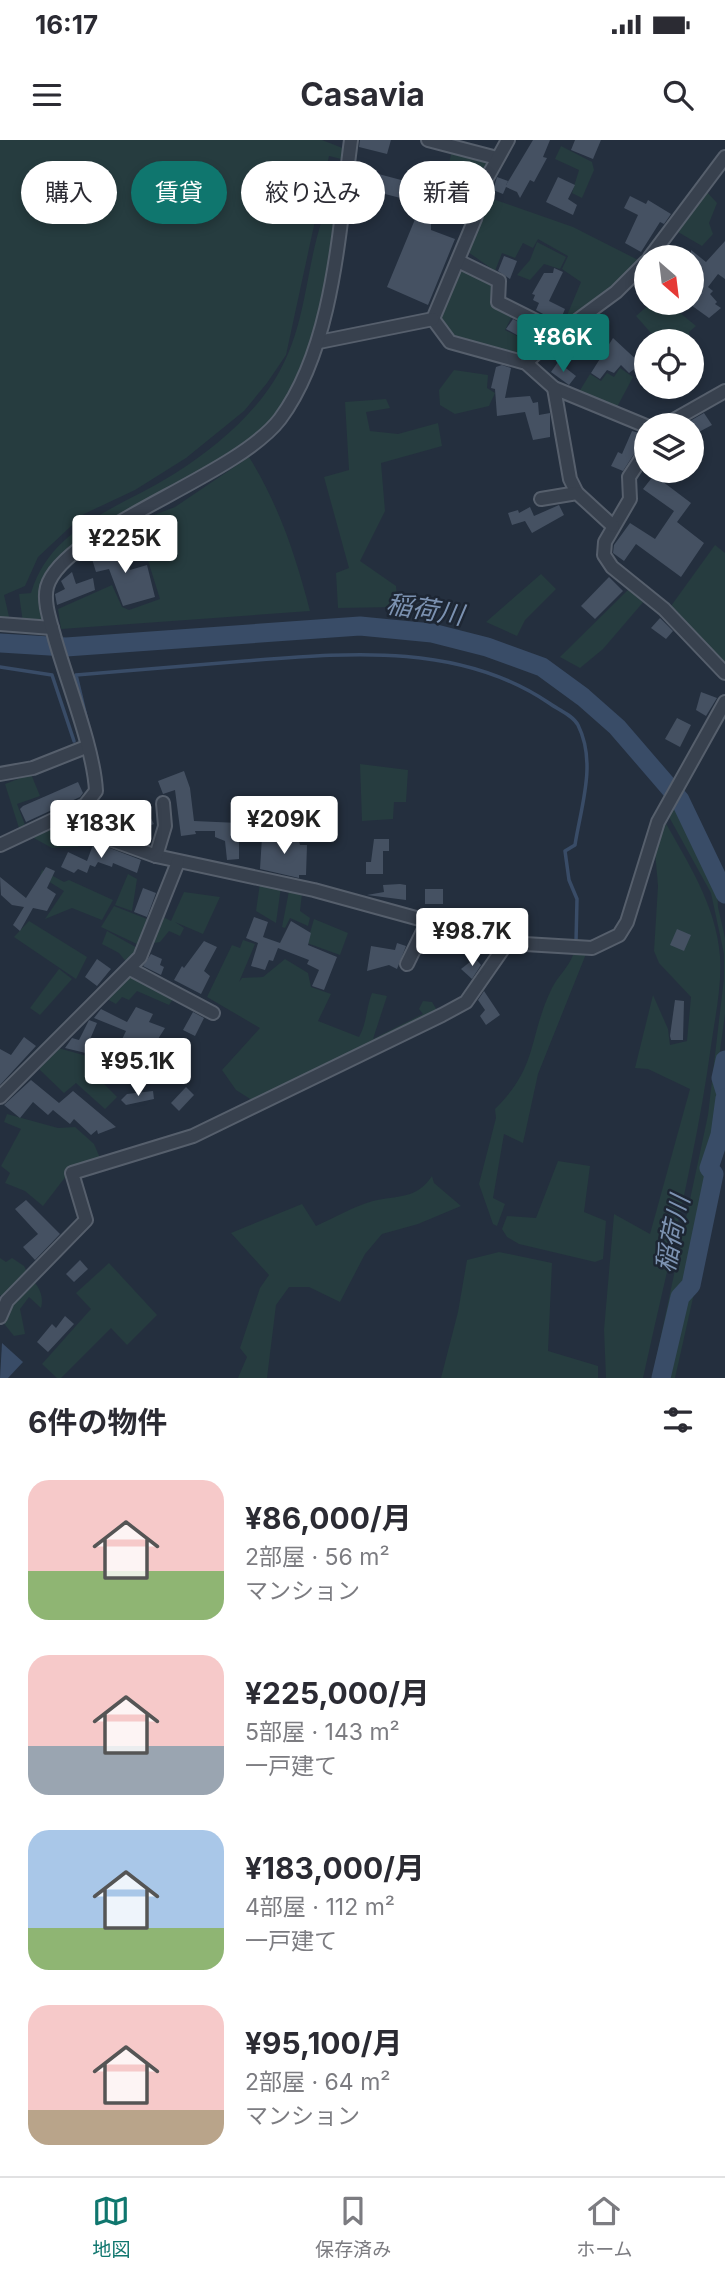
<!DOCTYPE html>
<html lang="ja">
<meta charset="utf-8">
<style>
:root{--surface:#fff;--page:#f2f2f3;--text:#2b2b33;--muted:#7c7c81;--line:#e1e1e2;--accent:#0f766e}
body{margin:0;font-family:Inter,"Noto Sans JP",sans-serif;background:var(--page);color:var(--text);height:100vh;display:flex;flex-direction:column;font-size:26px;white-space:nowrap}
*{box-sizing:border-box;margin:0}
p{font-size:23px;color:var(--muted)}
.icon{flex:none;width:38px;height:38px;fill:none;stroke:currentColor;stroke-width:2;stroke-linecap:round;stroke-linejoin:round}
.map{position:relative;height:1238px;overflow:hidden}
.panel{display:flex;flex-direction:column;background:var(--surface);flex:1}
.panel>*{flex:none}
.hud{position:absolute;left:21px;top:21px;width:684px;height:63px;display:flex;gap:14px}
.needle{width:46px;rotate:152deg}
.tools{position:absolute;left:634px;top:105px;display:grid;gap:14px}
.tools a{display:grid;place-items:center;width:70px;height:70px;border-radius:50%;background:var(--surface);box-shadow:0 4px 10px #0003;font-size:35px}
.price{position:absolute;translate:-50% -60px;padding:0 16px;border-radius:7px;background:#fff;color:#222;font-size:23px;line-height:46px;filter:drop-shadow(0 2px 4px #0008)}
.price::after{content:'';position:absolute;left:50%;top:42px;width:21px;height:16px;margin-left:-10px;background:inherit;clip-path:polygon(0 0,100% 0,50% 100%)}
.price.selected{background:var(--accent);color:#fff}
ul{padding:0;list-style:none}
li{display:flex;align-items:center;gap:21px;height:175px;padding:0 28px}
li span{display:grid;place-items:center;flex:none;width:196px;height:140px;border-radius:21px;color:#555}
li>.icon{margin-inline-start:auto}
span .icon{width:84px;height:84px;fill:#fffc;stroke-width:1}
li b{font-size:30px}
h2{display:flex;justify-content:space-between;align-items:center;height:84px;padding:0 28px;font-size:30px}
.pill{padding:0 24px;border-radius:32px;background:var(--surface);box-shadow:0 4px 10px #0003;font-size:24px;line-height:63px}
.pill.selected{background:var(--accent);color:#fff}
.status{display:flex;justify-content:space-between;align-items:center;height:49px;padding:0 35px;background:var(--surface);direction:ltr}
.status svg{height:19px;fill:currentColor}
header{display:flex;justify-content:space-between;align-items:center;height:91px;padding:0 28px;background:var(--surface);font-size:32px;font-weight:700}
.tabs{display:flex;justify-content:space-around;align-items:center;height:98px;border-top:2px solid var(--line);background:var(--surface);font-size:19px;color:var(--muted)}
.tabs a{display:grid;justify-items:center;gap:4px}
.tabs .selected{color:var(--accent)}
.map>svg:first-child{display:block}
.green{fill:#263c3f}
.water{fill:#394c67}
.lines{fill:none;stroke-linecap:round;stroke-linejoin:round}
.stream{stroke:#394c67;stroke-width:3.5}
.river{stroke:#394c67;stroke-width:19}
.building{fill:#455162}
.minor-casing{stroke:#565f6c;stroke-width:16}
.minor{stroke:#38414e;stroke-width:12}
.labels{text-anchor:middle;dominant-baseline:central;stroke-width:5;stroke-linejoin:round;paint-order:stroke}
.water-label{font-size:26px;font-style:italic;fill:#7c92b1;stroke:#1d2633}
</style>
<div class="status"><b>16:17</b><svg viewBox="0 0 49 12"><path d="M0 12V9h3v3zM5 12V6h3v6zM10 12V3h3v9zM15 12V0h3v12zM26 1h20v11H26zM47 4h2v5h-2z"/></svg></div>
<header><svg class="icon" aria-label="menu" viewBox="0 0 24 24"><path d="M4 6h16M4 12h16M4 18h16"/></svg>Casavia<svg class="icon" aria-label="search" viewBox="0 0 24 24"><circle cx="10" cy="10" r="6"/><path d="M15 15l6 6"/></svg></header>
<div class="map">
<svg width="725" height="1238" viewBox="0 0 725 1238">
<rect width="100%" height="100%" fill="#242f3e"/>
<g class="green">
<polygon points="0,0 322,0 345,9 341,19 329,16 286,215 267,243 244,271 186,318 135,350 84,374 38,417 25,446 4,455 10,481 0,479"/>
<polygon points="561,6 592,22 594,30 582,58 572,53 579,30 555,19"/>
<polygon points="452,10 492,20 470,81 438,72"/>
<polygon points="705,50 717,63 709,83 713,94 702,106 678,92"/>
<path d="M338 57C326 134 322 215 273 278 246 313 159 356 118 379 96 391 62 405 51 429 45 443 47 466 46 482L23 483 19 454 31 453C51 386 120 368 174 334 207 313 237 289 262 258 313 193 300 128 330 59Z"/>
<polygon points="490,58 573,87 640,121 600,157 563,185 581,142 562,129 568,116 538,99 533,108 523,103 515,118 502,113 495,131 468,112"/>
<polygon points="537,102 566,117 560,129 544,124 530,140 517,135 530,120"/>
<polygon points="466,127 495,142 490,161 512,176 505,190 525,200 533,187 552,194 525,218 456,202 438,180 458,130 463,131"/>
<polygon points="651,163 668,163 696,186 689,192 691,201 658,201 636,176"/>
<polygon points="620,228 633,237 617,267 579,252 590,234 601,241 607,233 614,237"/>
<polygon points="454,230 488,235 487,248 495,253 489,266 455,274 440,265 439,250"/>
<polygon points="386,259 390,268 366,272 370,291 398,294 438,283 442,306 381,323 385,371 360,421 396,446 398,467 338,468 336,433 349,428 324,337 349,330 345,262"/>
<path d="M249 317C279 365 296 417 310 471L61 489 58 469 112 445 122 467 129 470 160 459 136 382 175 367Z"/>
<polygon points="715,405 725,413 725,522 671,466"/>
<polygon points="541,434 556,449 525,480 517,496 486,482"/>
<polygon points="631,447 645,460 603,509 580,528 560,517"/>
<polygon points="360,624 408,630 406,662 394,662 393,679 362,681"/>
<polygon points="31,634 40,656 17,664 25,685 19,688 5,644"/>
<polygon points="676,660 717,746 718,767 725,798 725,874 717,933 718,972 703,1030 709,1038 689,1142 673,1153 655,1238 652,1238 708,975 724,838 724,814 711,753 668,675"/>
<path d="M664 680C688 723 716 765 720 816 722 846 715 877 711 906 696 1017 667 1128 643 1238H606L604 1190 614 1074 650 1094 690 949 648 929 635 928 653 855 668 889 670 905 687 901 691 857 659 823 654 811 658 746 655 711Z"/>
<polygon points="58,682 84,694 78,707 52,708 32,697"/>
<polygon points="42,730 64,742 69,740 113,760 102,780 72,768 45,779 64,751 40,736"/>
<polygon points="128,734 137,739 132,771 115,765"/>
<polygon points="260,743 281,747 276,783 256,771"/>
<polygon points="289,751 302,754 300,771 310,778 308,786 290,778 285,788 282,787"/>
<polygon points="184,752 220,757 203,794 175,782 184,788 180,796 169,791 160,802 154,803 163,777 171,781"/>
<polygon points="114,766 152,781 141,806 101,787"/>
<polygon points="314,779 348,793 340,815 307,803"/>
<polygon points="29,781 87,817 76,839 14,797"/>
<polygon points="107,791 139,809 128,824 119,813 102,804"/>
<path d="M243 800 255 804 239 842 242 838 263 837 285 819 308 833 311 847 331 854 318 881 359 897C367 883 366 868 372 853L387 856 373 899 423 874 419 869 423 861 432 862 438 872 255 962 236 950 222 930 260 888 207 857 232 805 240 808Z"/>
<path d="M586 814 538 934 523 1003 504 994 493 1058 505 1064 497 1086 493 1084 479 1044 496 978 495 969C539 926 528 897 552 848 558 836 568 828 573 815Z"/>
<polygon points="59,829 72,839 40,875 30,868"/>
<polygon points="132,834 175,856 169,865 137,851 129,860 122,857 116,864 107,859"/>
<polygon points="58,908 94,918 86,926 117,957 105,969 76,943 64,953 40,930 39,926"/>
<polygon points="7,974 58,988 75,987 94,1004 100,1018 73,1027 43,1066 25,1051 5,1043 10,1033 1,1026 21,989 4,982"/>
<polygon points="558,1021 590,1026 584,1072 606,1081 603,1119 595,1122 519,1104 507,1097 502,1089 507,1076 536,1078"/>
<path d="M432 1036 434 1043 461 1066 418 1084 382 1094 365 1114 340 1162 309 1147H289L276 1165 267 1238H238L247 1217 240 1208 260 1148 269 1135 231 1093 302 1064 316 1086C334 1078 354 1066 373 1061 397 1055 416 1060 432 1036Z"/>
<polygon points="499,1112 552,1123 548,1211 598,1226 598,1238 441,1238 458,1172 467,1120"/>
<polygon points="0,1118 6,1122 12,1118 24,1126 28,1134 6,1159 0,1155"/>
<polygon points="109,1123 157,1175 127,1205 111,1188 61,1238 57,1238 42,1224 91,1169 76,1153"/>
<path d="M33 1141C40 1147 44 1159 41 1168L29 1157 20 1169 25 1194 14 1196 2 1181 9 1167Z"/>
<polygon points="695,1149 675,1238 666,1238 684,1161"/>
</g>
<polygon class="water" points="2,1203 23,1222 8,1238 0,1238"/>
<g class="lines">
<g class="stream">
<polyline points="0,527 52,535 74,601"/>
<path d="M87 581 76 535C132 530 189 526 245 521 347 513 459 502 549 563 557 569 573 575 578 585 597 623 581 666 575 705L565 711 569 740 577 759 576 802"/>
</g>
<g class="river">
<polyline points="0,503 66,507 360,486 432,493 487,507 542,527 583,557 617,587 680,660 725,754"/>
<polyline points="725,920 721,938 725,951"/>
<polyline points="661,1238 680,1157 691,1145 714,1034 709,1028 720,995 725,958"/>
</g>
</g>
<g class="building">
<polygon points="360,0 391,0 387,14 359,7"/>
<polygon points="533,0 550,0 543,17 547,18 534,42 530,40 520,58 517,52 506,47 503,54 493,50 497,37 508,41 506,45"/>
<polygon points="575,0 601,0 593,19 571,10"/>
<polygon points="356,28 420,45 416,62 354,46"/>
<polygon points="558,37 575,45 568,59 577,65 573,75 546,62"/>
<polygon points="630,56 646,64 648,60 671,74 664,84 660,82 641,112 625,103 638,75 624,68"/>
<polygon points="418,72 431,76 431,90 455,99 428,165 387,147"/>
<polygon points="725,101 725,139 718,134 708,147 713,151 710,154 717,162 715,164 721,168 709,178 691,165 691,154 702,139 691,131 691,110 706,122"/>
<polygon points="504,116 517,121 510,139 498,131"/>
<polygon points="554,128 563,132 549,161 565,169 559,183 536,170 539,163 533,160 535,155 532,154 544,133 553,133"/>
<polygon points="513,179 530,188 524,199 506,189"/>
<polygon points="613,198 641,224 629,233 621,225 614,233 607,230 600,239 591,233"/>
<polygon points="558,222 576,236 569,245 551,232"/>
<polygon points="502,225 511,228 505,258 530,256 533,263 538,262 539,275 550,273 550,297 533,300 525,272 497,276 495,249 491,248 496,227"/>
<polygon points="704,273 712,285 697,293 690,281"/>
<polygon points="632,291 646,295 646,302 639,306 623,331 611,326 618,312 622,314"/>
<polygon points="654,335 691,363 677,382 704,403 681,437 636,404 624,421 613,413 614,405 630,383 655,399 674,371 643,349"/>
<polygon points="559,365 564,375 532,393 525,381 512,385 508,373 518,370 519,373 530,367 534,376"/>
<polygon points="124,404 130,430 147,425 155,457 123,466 109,429 96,432 92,419 94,414 106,408"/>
<polygon points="72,432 76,444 93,438 95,450 57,465 55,454 65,449 61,441"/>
<polygon points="609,437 623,451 595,479 581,466"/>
<polygon points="660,478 673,491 666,499 651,488"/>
<polygon points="701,552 717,558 706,576 696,570"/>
<polygon points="677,578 691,585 680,607 665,599"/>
<polygon points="184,631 190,648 194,681 239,683 239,719 227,720 225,701 215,697 215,691 195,691 196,694 181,696 175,650 163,654 158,641"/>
<polygon points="78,642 83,653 80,657 26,682 20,669 23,666"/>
<polygon points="286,663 305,664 303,676 285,675"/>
<polygon points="146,669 154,684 147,687 144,691 148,699 143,702 136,696 131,698 122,681"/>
<polygon points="274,696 299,700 300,705 307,705 306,735 299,735 299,738 260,729 262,697"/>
<polygon points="374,699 389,699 389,711 383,711 383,734 366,734 366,722 371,722"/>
<polygon points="94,702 141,720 137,733 113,723 112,727 98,722 95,727 90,725 87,733 78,729 74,733 61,727 68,712 87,721"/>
<polygon points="46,727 55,731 47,748 56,754 47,771 33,768 20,791 13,785 24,767 12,765 1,755 0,737 26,758"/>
<polygon points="400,744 406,745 406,760 367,755 384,752 383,745"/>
<polygon points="143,748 156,753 147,777 134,772"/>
<rect x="425" y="749" width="18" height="15"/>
<polygon points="254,777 268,782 263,797 280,803 291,781 311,793 308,805 337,817 324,850 312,846 319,830 307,824 309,820 278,808 273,821 269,820 265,830 251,826 258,803 246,798"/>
<polygon points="677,789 691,795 684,811 670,805"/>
<polygon points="204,801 217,807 204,831 210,836 201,854 174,840 182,826 184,828"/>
<polygon points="397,803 406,806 397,829 389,825 367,831 371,806 395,810"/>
<polygon points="151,814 162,819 160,825 164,827 161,835 143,826"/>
<polygon points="475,818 481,825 472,839 461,829"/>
<polygon points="97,819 111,829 97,846 85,837"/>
<polygon points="484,851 500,875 486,885 480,876 485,870 478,860"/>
<polygon points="675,860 684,861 683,900 671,900 670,896"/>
<polygon points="136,867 153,874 149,882 165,888 144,921 158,925 156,933 114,916 126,891 94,878 101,869 127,882"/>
<polygon points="193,872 204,878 195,896 183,890"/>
<polygon points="89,880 97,883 88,904 101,907 98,916 65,908 72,898 79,900"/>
<polygon points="24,897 36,906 0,945 0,909 11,915"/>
<polygon points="170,912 183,916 176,934 163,929"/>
<polygon points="31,940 59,963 73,951 116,987 98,994 97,990 91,995 74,979 70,984 53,970 48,975 33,962 20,978 4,965"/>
<polygon points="186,947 194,955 179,971 171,963"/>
<polygon points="153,951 154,959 126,965 121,960 127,954"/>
<polygon points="26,1060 60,1094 35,1120 23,1107 38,1094 15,1069"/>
<polygon points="80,1120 88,1129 74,1142 66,1134"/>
<polygon points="65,1176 74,1184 48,1212 37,1202 52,1184 56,1188"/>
</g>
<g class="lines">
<defs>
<g id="minor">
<polyline points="428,0 497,18"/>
<polyline points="650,117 725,17"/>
<polyline points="458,121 499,141 498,162 560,193"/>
<polyline points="433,179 450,202 526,223 554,248 646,286"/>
<polyline points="433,179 475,79 487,38 508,0"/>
<polyline points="319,202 433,179"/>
<polyline points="526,223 548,202 616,152 646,122"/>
<polyline points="554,248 570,339 577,353"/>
<polyline points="665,285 725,251"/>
<polyline points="646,311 629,337 630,359 605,402 604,415 612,427 664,469 725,533"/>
<polyline points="541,359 577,353 613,386"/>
<polyline points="0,484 52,488"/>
<polyline points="0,634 33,628 86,607"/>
<polyline points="60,676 101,696 156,716 314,750 507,803 592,808 619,795 627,782 658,682 725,562"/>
<path d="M0 705 85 665 96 651C94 609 67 542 55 499 51 483 43 463 47 447 63 390 235 338 280 279 334 206 339 88 351 0"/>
<polyline points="156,716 165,686 163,663"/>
<polyline points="407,824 428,781"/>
<polyline points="130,829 213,873"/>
<polyline points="0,957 140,817 178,722"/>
<polyline points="0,1177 7,1161 86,1080 72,1033 193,996 442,875 466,862 507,803"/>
</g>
</defs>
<use href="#minor" class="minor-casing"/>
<use href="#minor" class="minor"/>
</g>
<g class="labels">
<g class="water-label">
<text transform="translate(425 469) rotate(9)">稲荷川</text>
<text transform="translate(672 1094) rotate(-78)">稲荷川</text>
</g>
</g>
</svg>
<div class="tools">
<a><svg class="needle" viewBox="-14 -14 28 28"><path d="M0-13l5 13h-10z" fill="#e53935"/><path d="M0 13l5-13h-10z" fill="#7c7c81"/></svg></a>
<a><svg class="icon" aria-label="locate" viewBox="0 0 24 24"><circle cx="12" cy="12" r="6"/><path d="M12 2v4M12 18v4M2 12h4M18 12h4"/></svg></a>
<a><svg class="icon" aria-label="layers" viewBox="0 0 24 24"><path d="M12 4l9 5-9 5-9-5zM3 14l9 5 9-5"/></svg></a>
</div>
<b class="price selected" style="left:563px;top:234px">¥86K</b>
<b class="price" style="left:125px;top:435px">¥225K</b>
<b class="price" style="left:284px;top:716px">¥209K</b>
<b class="price" style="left:101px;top:720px">¥183K</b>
<b class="price" style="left:472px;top:828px">¥98.7K</b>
<b class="price" style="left:138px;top:958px">¥95.1K</b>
<div class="hud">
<a class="pill">購入</a>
<a class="pill selected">賃貸</a>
<a class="pill">絞り込み</a>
<a class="pill">新着</a>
</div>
</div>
<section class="panel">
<h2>6件の物件<svg class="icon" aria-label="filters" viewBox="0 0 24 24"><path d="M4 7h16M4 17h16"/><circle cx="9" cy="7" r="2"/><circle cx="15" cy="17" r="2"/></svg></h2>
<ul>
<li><span style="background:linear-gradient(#f6c9c9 65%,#8fb573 0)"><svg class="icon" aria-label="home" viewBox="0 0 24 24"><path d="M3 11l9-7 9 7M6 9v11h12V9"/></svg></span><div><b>¥86,000/月</b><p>2部屋 · 56 m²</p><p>マンション</p></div></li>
<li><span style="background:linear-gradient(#f6c9c9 65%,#9aa5b1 0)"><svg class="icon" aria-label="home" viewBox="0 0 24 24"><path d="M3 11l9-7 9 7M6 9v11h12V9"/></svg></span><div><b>¥225,000/月</b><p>5部屋 · 143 m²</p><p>一戸建て</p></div></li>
<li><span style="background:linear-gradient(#a9c7e8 70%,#8fb573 0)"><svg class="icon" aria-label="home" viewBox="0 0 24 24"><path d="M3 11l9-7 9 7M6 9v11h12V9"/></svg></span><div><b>¥183,000/月</b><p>4部屋 · 112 m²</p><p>一戸建て</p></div></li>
<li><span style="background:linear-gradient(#f6c9c9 75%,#b9a48a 0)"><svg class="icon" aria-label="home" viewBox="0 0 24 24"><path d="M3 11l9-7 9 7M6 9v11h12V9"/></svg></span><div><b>¥95,100/月</b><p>2部屋 · 64 m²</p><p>マンション</p></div></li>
</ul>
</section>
<nav class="tabs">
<a class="selected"><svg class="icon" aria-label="map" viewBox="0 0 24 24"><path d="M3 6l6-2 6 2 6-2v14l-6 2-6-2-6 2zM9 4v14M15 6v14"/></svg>地図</a>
<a><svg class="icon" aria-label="saved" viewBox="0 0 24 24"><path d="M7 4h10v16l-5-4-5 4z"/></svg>保存済み</a>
<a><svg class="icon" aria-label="home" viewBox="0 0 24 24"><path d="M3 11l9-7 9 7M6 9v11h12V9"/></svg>ホーム</a>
</nav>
